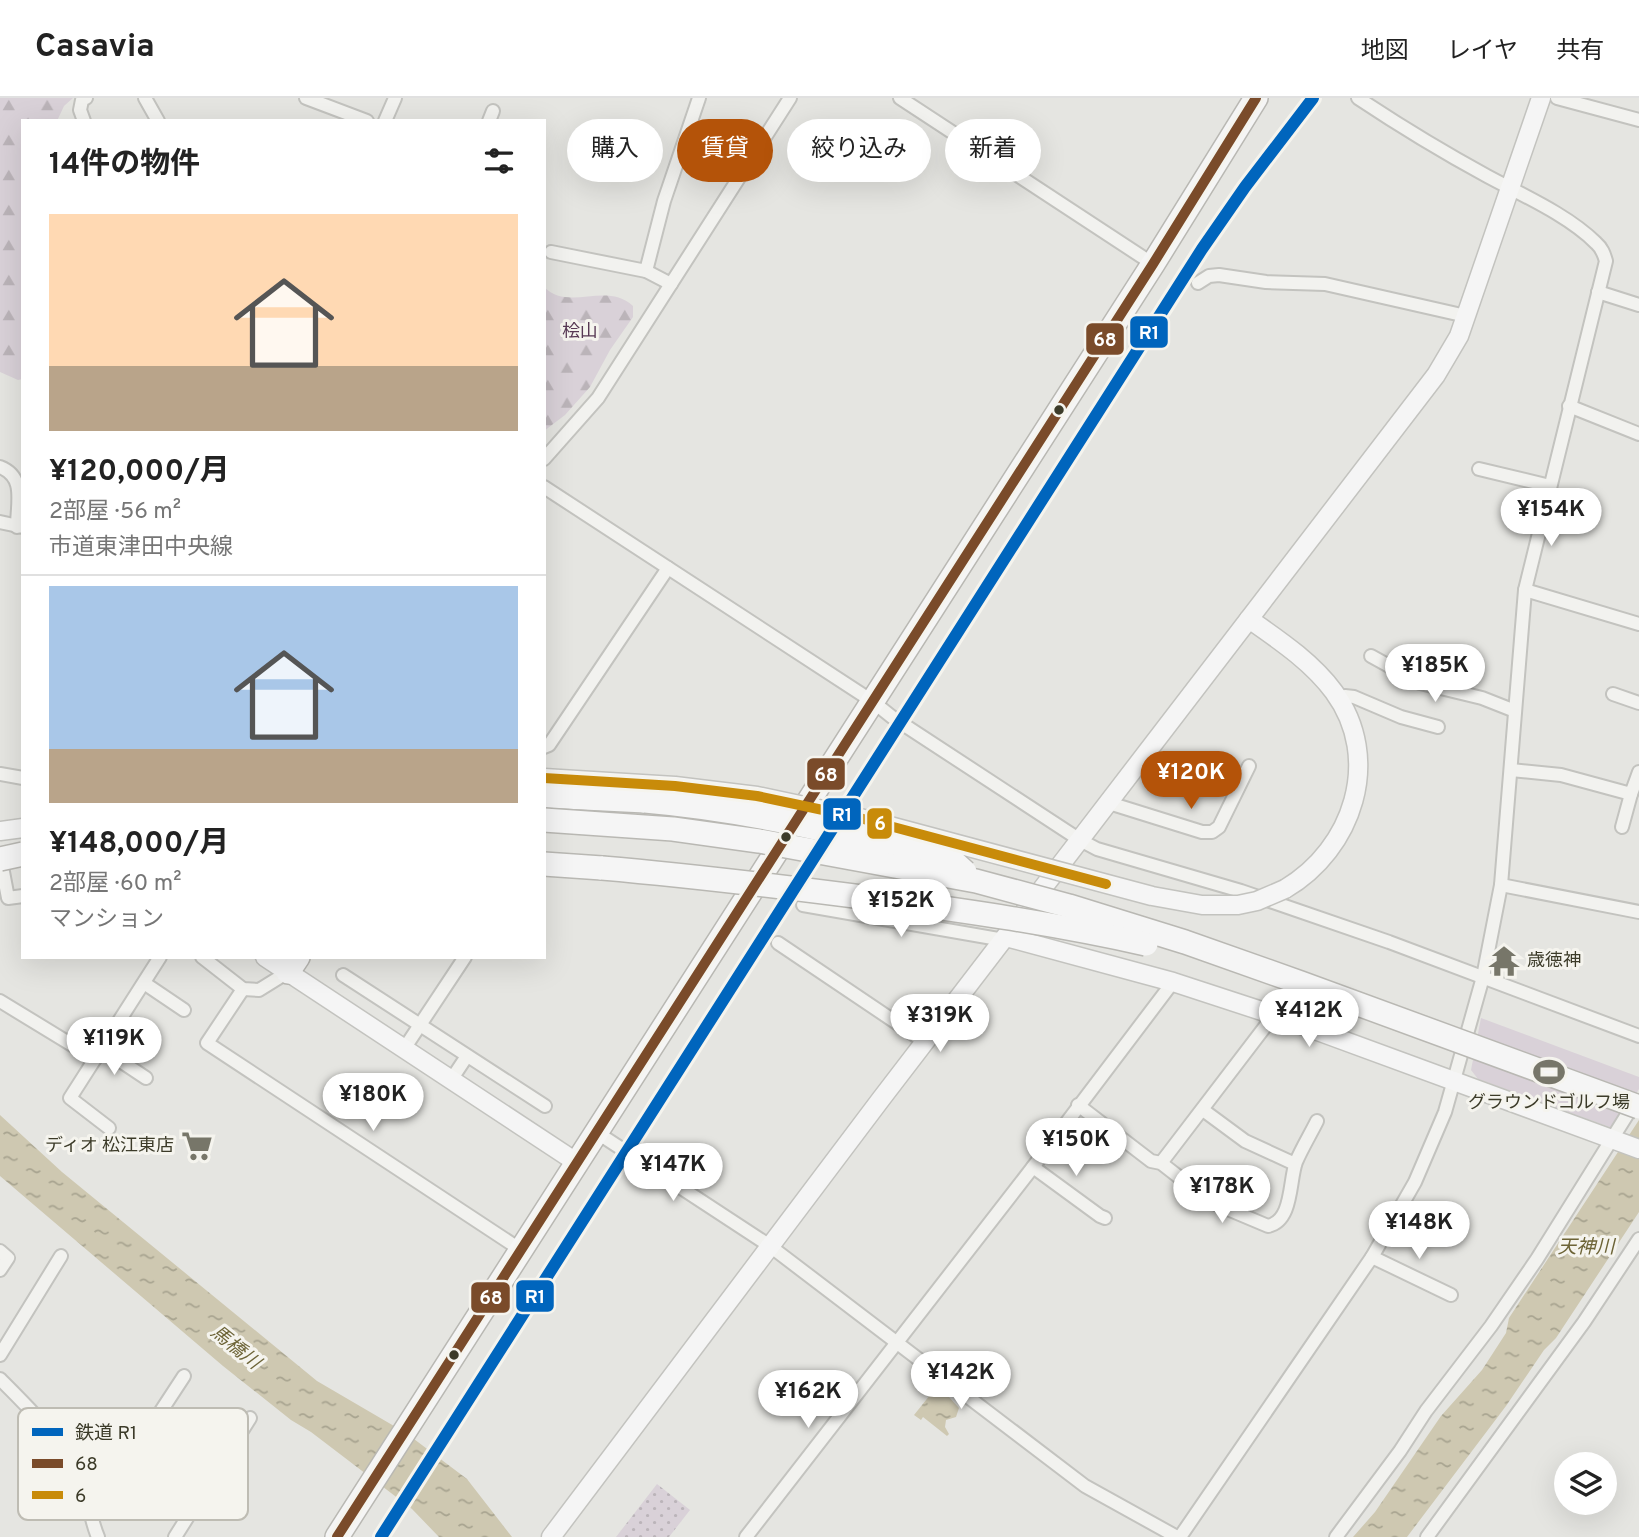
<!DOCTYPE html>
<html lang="ja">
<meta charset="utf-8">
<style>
:root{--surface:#fff;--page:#f2f2f2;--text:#222;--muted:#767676;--line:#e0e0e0;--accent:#b45309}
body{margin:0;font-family:Overpass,"Noto Sans JP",sans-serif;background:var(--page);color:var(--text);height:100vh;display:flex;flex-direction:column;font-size:26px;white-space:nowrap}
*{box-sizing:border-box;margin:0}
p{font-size:23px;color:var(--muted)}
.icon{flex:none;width:38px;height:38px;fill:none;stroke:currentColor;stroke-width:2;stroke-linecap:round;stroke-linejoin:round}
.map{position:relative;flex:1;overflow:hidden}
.sheet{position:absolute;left:21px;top:21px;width:525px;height:840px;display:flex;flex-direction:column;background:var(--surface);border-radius:0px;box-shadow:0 7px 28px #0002}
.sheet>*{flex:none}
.banner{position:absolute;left:567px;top:21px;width:665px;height:63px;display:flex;gap:14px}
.controls{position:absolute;left:1554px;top:1354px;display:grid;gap:14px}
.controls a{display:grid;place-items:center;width:63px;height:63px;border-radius:50%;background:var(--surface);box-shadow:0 7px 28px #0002;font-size:35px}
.price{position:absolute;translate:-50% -60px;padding:0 16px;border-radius:24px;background:#fff;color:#222;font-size:23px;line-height:46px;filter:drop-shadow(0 2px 4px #0008)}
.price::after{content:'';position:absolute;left:50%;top:42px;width:21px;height:16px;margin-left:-10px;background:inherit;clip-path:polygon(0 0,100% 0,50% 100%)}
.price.selected{background:var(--accent);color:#fff}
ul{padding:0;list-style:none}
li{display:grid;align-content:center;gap:14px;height:371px;padding:0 28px}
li+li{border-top:2px solid var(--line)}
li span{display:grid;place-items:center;height:217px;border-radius:0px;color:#555}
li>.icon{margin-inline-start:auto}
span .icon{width:126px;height:126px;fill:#fffc;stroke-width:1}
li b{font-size:30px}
h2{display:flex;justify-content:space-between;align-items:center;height:84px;padding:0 28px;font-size:30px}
.tag{padding:0 24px;border-radius:32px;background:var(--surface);box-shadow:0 7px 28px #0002;font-size:24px;line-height:63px}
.tag.selected{background:var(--accent);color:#fff}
header{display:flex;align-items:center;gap:42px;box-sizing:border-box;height:98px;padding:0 35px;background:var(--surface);border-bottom:2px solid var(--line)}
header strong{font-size:33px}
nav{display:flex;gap:38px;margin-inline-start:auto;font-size:24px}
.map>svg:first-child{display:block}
.grass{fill:url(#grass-dots)}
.forest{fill:url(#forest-firs)}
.pitch{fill:#d9d1d8}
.water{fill:url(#water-ripples)}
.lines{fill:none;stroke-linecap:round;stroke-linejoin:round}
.street-casing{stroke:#c3c3bf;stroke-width:16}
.secondary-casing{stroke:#c3c3bf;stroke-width:21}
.highway-casing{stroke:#b9b8b3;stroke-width:26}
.street{stroke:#f2f2ef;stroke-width:12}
.secondary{stroke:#f5f5f5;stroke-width:18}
.highway{stroke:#f5f5f5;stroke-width:23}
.secondary-bridge-casing{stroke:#c3c3bf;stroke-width:21;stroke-linecap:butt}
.highway-bridge-casing{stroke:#b9b8b3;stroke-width:26;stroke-linecap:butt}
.secondary-bridge{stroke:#f5f5f5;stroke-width:18}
.highway-bridge{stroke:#f5f5f5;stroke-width:23}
.bus-1-casing{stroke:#f5f4ee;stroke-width:16}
.bus-2-casing{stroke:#f5f4ee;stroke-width:16}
.bus-1{stroke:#7a4b2a;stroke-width:10}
.bus-2{stroke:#c88b0a;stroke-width:10}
.rail-1-casing{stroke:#f5f4ee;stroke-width:18}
.rail-1{stroke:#0065bd;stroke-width:12}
.bus-dot{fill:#3c3b29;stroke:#f5f4ee;stroke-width:2.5}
.labels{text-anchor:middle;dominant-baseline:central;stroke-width:6;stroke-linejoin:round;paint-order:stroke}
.park-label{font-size:18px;fill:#573854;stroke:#f5f4ee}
.poi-label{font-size:18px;fill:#3c3b29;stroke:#f5f4ee;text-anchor:start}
.water-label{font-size:19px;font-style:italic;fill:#6d6437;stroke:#f5f4ee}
.key{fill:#f5f4ee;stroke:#bebcb3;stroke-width:2}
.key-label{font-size:19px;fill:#3c3b29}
.line-badge{stroke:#f5f4ee;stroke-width:2.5}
.badge-label{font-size:19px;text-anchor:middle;font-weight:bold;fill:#fff}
</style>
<header>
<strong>Casavia</strong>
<nav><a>地図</a><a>レイヤ</a><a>共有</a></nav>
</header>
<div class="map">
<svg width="1639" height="1439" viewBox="0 0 1639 1439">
<defs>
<pattern id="grass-dots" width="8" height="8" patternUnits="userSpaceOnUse" patternTransform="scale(1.75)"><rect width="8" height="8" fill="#d9d1d8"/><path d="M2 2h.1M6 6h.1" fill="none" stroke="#bbb4b9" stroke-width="1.8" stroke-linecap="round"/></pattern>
<pattern id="forest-firs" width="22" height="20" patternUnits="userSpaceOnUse" patternTransform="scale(1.75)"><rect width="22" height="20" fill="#d9d1d8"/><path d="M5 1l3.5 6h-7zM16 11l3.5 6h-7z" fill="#bbb4b9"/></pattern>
<pattern id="water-ripples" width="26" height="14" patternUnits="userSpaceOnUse" patternTransform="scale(1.75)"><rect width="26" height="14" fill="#cec8b1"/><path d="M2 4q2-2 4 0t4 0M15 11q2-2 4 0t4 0" fill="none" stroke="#a8a490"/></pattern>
</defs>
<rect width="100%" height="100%" fill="#e5e5e1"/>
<polygon class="grass" points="657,1386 690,1412 669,1439 616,1439"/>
<g class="forest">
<polygon points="0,0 73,0 64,8 57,23 23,23 23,281 18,282 0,274"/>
<path d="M544 189C569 214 606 183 633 208V219L610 252 590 289 565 317 544 333Z"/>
</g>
<polygon class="pitch" points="1481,920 1639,979 1639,991 1615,1031 1478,981 1471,972"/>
<g class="water">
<polygon points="0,1017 62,1074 317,1283 406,1335 467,1381 512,1439 439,1439 412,1411 311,1334 291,1322 223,1268 0,1078"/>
<polygon points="1639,1022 1639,1114 1556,1240 1544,1252 1506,1308 1407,1439 1353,1439 1375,1414 1441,1318 1482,1272 1506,1235 1509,1220"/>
<polygon points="938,1287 959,1310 956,1319 946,1322 945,1329 949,1336 947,1338 923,1319 921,1322 914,1317"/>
</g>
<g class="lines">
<defs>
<g id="street">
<polyline points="145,0 158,23"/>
<polyline points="306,0 367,23"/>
<polyline points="900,0 1153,166"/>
<polyline points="1557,0 1639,22"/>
<polyline points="84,23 80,12 82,2 86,0"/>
<polyline points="385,23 395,0"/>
<polyline points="489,23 493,13"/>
<polyline points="551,154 646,173 671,186"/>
<polyline points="646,173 664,103 699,0"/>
<polyline points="1198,185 1209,178 1219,177 1266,184 1325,186 1466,218"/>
<polyline points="1598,194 1639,207"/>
<polyline points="1569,308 1639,336"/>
<polyline points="544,361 598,300 790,0"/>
<path d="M0 369C26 379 17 405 17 429"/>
<polyline points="1479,371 1550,388"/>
<polyline points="544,389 872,603 892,619 1080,742 1097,751 1241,793 1389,844 1639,938"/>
<polyline points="0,424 23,429"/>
<polyline points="1525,492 1639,526"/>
<polyline points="1371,558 1420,585 1482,600 1515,613"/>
<polyline points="1613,596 1639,605"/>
<polyline points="1339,602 1345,598 1354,599 1401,619 1438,629"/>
<polyline points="544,649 549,647 668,470"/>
<polyline points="1511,672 1561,677 1631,696 1639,674"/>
<polyline points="0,676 23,680"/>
<polyline points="1109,705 1202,734 1212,734 1219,729 1249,668"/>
<polyline points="1622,729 1631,696"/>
<polyline points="0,758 8,800 23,798"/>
<polyline points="1501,787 1639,814"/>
<polyline points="803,807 1004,842"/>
<polyline points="778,845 925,944"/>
<polyline points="202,859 243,891 259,892 288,874"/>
<polyline points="343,877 545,1008"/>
<polyline points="144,885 184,912"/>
<polyline points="243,891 207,945 521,1152"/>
<polyline points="0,903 95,961"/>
<polyline points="101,950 146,980"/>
<polyline points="404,951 465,859"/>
<polyline points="451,982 467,958"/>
<path d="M1078 1007 1151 1063 1161 1065 1211 1104 1268 1128C1293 1123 1289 1083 1296 1064 1302 1050 1310 1037 1317 1023"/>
<polyline points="1203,1012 1245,1043 1295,1066"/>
<polyline points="109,1030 70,1000 160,859"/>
<polyline points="596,1034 770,1148 1085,1388 1177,1439"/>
<polyline points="1161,1065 1274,917"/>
<polyline points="1033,1069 1100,1118 1105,1120"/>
<polyline points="0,1153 8,1160 0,1172"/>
<polyline points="1372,1159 1451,1197"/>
<polyline points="0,1257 61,1158"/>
<path d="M0 1281C30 1311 63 1343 81 1382 89 1400 90 1421 98 1439"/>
<polyline points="93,1417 184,1278"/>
<polyline points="175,1439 250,1320"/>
<polyline points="746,1439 1033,1069 1173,884"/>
<path d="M1180 1439 1372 1159 1415 1084 1445 1014 1483 879 1501 787 1525 492 1606 163C1604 156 1602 150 1596 145 1568 117 1522 97 1487 78 1443 54 1400 28 1358 0"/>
<polyline points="1336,1439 1400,1353 1426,1313 1491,1228 1537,1161 1635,1004"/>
<polyline points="1427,1439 1584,1224 1639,1141"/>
</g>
<g id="secondary">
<path d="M1249 521C1279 542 1312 564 1334 594 1383 661 1353 751 1285 791"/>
<polyline points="544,680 675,688"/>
<polyline points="0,733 23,730"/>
<polyline points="1006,839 1173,884 1274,917 1639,1051"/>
<polyline points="265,859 576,1064"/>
<polyline points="551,1439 881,1001 1436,277 1459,238 1541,0"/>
</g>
<g id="highway">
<polyline points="544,698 645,703"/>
<polyline points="544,766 602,770"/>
<polyline points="288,874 298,859"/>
<polyline points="337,1439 1153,166 1256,0"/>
</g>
</defs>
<use href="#street" class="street-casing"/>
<use href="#secondary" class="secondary-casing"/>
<use href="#highway" class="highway-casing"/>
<use href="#street" class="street"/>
<use href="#secondary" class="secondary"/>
<use href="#highway" class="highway"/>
<defs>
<polyline id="secondary-bridge" points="675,688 757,698 856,719 1152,798 1202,807 1238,807 1257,803 1285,791"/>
<g id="highway-bridge">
<path d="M645 703C750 712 851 737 954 764L965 774"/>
<polyline points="544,722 673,731 759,743 976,783 1069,808 1185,844 1301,885 1639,1009"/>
<polyline points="0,761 23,756"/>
<path d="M602 770C694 778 785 789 877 801 967 813 1057 826 1146 846"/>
</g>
</defs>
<use href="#secondary-bridge" class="secondary-bridge-casing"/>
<use href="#highway-bridge" class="highway-bridge-casing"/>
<use href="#secondary-bridge" class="secondary-bridge"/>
<use href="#highway-bridge" class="highway-bridge"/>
<defs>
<polyline id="bus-1" points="337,1439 1153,166 1256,0"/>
<polyline id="bus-2" points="544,680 675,688 757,698 856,719 1106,786"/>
</defs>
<use href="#bus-1" class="bus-1-casing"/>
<use href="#bus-2" class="bus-2-casing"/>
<use href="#bus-1" class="bus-1"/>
<use href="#bus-2" class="bus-2"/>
<defs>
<polyline id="rail-1" points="381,1439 1202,151 1245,89 1313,0"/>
</defs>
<use href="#rail-1" class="rail-1-casing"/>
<use href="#rail-1" class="rail-1"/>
</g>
<defs>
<symbol id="temple-bare" viewBox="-9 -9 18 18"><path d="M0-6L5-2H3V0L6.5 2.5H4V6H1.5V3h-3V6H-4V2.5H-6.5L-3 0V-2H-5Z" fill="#777669" stroke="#f5f4ee" stroke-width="2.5" paint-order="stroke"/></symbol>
<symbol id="stadium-bare" viewBox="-9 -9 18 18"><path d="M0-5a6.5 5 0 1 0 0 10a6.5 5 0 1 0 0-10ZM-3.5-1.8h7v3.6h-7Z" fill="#777669" stroke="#f5f4ee" stroke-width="2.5" paint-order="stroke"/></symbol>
<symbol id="supermarket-bare" viewBox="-9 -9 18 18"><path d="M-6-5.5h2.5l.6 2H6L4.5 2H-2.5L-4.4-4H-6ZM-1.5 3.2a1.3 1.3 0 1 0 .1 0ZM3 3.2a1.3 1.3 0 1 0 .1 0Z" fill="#777669" stroke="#f5f4ee" stroke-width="2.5" paint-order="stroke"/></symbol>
</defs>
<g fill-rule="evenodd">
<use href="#temple-bare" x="1482" y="841" width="44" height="44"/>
<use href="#stadium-bare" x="1527" y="952" width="44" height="44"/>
<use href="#supermarket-bare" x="175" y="1026" width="44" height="44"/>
</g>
<g class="bus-dot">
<circle cx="1059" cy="312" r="6"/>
<circle cx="786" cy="739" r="6"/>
<circle cx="454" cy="1257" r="6"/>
</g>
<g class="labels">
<g class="park-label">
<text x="580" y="234">桧山</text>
</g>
<g class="poi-label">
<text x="1527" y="863">歳徳神</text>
<text x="1549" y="1005" text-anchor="middle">グラウンドゴルフ場</text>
<text x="174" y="1048" text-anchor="end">ディオ 松江東店</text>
</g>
<g class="water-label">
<text x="1586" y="1150">天神川</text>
<text transform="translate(235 1250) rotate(39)">馬橋川</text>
</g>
</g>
<rect x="18" y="1310" width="230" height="112" rx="10" class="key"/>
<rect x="32" y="1330" width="31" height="8" fill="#0065bd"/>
<rect x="32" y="1361" width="31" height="9" fill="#7a4b2a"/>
<rect x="32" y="1393" width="31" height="8" fill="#c88b0a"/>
<g class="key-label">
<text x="75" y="1341">鉄道 R1</text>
<text x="75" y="1372">68</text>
<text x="75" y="1404">6</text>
</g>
<g class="line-badge">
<rect x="1129" y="217" width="40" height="34" rx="7" fill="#0065bd"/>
<rect x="1085" y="224" width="40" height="34" rx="7" fill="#7a4b2a"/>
<rect x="806" y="659" width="40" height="34" rx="7" fill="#7a4b2a"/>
<rect x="822" y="699" width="40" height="34" rx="7" fill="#0065bd"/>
<rect x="866" y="709" width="27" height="33" rx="7" fill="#c88b0a"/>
<rect x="515" y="1181" width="40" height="34" rx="7" fill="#0065bd"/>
<rect x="470" y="1183" width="41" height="33" rx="7" fill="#7a4b2a"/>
</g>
<g class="badge-label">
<text x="1149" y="241">R1</text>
<text x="1105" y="248">68</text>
<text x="826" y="683">68</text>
<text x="842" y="723">R1</text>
<text x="880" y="732">6</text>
<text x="535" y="1205">R1</text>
<text x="491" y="1206">68</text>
</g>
</svg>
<div class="controls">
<a><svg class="icon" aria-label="layers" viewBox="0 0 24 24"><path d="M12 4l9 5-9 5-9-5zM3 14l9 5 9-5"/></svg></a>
</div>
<b class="price" style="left:1551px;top:450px">¥154K</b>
<b class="price" style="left:1435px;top:606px">¥185K</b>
<b class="price selected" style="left:1191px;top:713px">¥120K</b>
<b class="price" style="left:901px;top:841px">¥152K</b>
<b class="price" style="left:1309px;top:951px">¥412K</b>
<b class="price" style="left:940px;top:956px">¥319K</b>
<b class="price" style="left:114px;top:979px">¥119K</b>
<b class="price" style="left:373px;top:1035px">¥180K</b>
<b class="price" style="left:1076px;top:1080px">¥150K</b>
<b class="price" style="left:673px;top:1105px">¥147K</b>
<b class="price" style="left:1222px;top:1127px">¥178K</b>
<b class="price" style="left:1419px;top:1163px">¥148K</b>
<b class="price" style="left:961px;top:1313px">¥142K</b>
<b class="price" style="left:808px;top:1332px">¥162K</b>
<div class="banner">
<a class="tag">購入</a>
<a class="tag selected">賃貸</a>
<a class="tag">絞り込み</a>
<a class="tag">新着</a>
</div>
<section class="sheet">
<h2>14件の物件<svg class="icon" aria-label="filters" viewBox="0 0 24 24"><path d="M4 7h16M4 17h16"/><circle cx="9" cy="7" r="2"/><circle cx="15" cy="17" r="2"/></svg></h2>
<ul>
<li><span style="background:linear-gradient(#ffd9b3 70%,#b9a48a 0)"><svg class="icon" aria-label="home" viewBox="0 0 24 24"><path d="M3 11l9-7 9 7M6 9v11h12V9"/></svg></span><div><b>¥120,000/月</b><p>2部屋 · 56 m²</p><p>市道東津田中央線</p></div></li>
<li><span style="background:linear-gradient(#a9c7e8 75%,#b9a48a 0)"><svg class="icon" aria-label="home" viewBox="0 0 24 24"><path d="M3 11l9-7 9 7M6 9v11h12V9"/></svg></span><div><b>¥148,000/月</b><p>2部屋 · 60 m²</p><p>マンション</p></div></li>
</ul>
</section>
</div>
